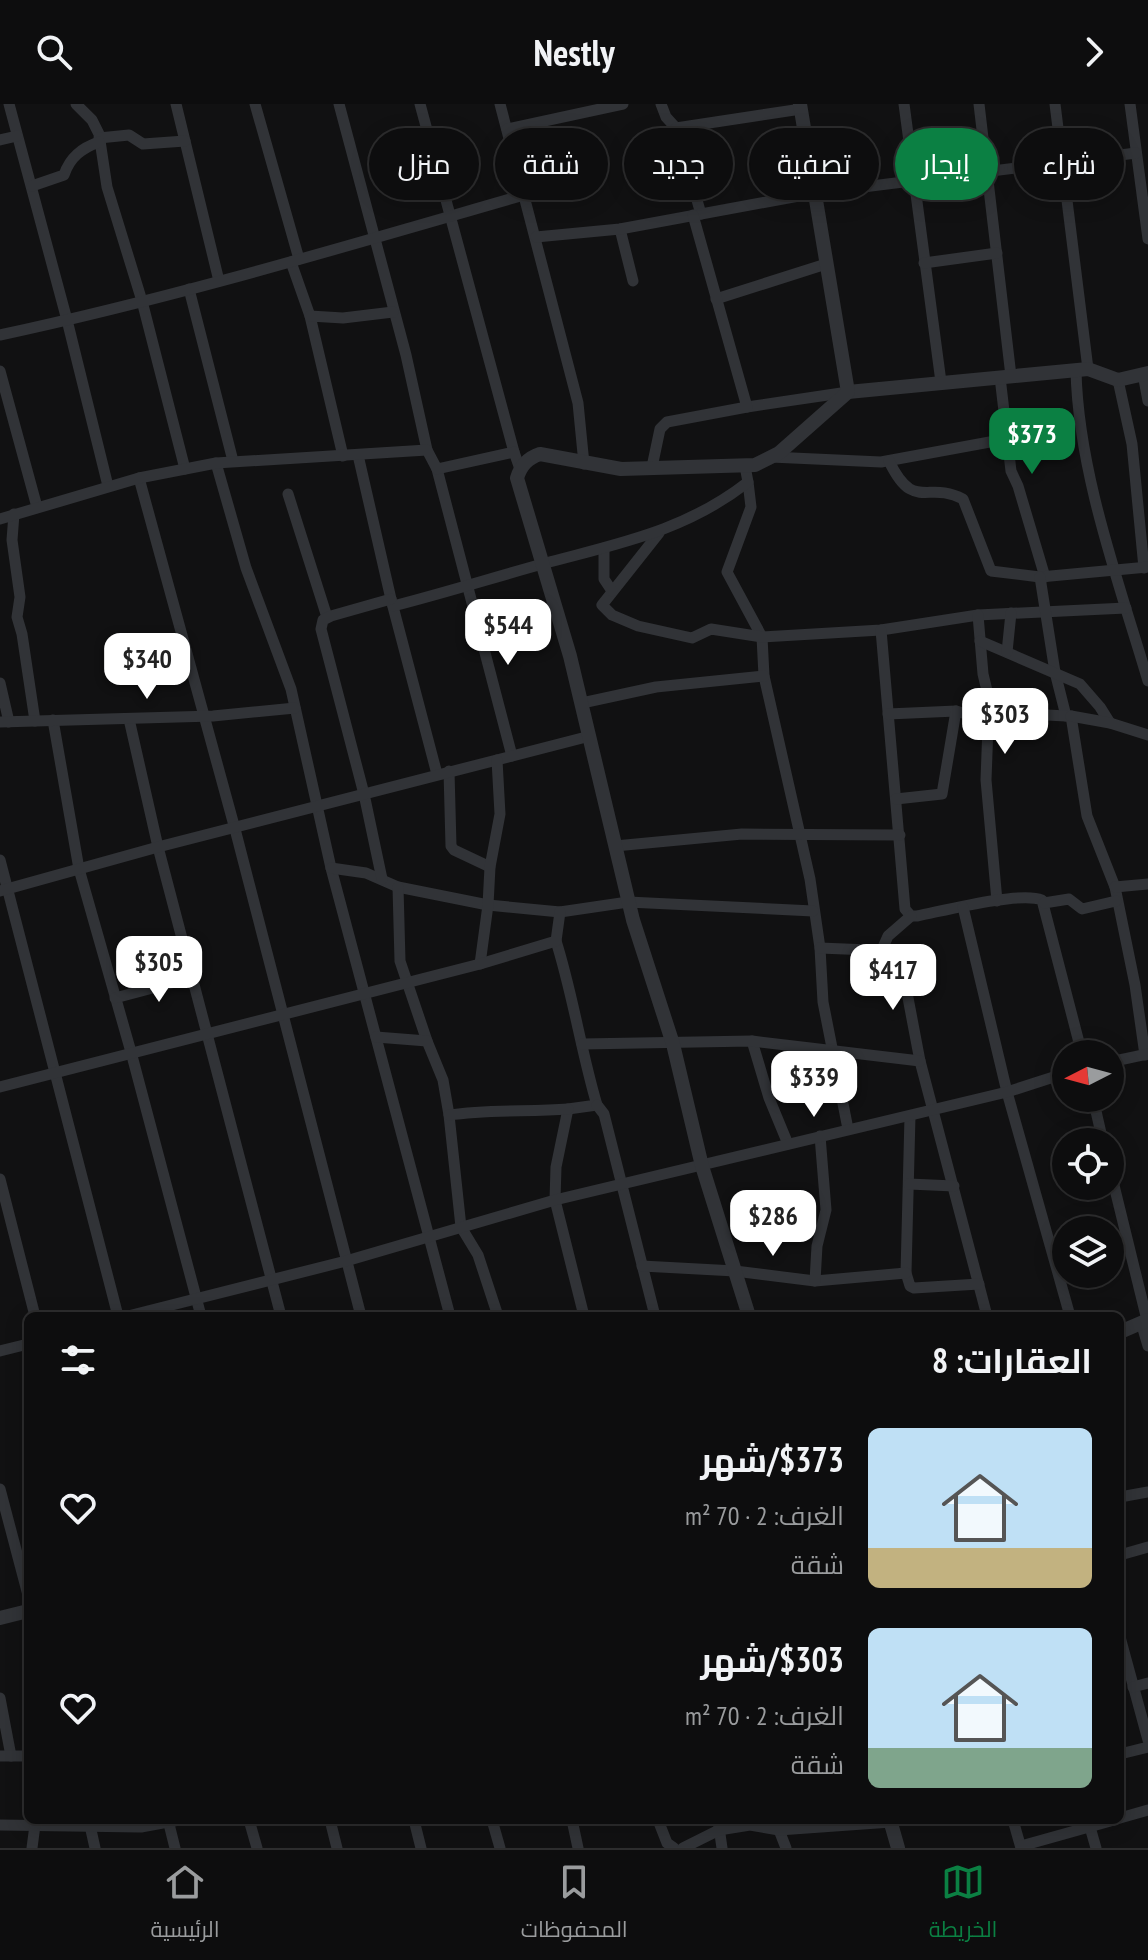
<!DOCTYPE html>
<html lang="ar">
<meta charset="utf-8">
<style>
:root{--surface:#0d0d0e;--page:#1b1b1c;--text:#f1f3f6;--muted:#9a9c9e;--line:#2d2d2e;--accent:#0b8043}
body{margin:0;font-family:"PT Sans Narrow",Cairo,sans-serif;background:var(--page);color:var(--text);direction:rtl;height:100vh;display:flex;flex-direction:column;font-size:30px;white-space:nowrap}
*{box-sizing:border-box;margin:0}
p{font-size:26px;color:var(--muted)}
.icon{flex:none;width:44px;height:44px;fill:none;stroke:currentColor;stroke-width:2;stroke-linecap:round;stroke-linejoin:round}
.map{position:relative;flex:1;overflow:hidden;direction:ltr}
.side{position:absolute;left:24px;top:1208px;width:1100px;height:512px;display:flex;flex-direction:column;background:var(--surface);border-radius:12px;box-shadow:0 4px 20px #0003,0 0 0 2px var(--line);direction:rtl}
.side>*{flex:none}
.guide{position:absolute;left:24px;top:24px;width:1100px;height:72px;direction:rtl;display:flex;gap:16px}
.needle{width:52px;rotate:264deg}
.fabs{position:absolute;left:1052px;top:936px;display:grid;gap:16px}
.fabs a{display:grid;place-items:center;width:72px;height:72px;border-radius:50%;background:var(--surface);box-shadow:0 4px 20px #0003,0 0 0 2px var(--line);font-size:40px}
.price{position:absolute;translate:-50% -68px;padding:0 18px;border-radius:16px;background:#fff;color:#222;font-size:26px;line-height:52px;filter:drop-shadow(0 2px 4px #0008)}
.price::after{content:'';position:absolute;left:50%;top:48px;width:24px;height:18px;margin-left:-12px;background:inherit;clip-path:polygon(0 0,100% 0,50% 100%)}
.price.current{background:var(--accent);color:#fff}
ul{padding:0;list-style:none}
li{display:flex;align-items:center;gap:24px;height:200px;padding:0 32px}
li span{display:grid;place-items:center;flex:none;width:224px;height:160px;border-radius:12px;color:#555}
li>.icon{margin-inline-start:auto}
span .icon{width:96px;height:96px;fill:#fffc;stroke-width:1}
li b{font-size:34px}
h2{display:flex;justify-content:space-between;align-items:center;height:96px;padding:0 32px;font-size:34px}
.tag{padding:0 28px;border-radius:36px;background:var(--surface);box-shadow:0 4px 20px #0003,0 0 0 2px var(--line);font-size:28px;line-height:72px}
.tag.current{background:var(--accent);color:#fff}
header{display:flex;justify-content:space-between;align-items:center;height:104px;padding:0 32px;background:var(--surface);font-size:36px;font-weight:700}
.dock{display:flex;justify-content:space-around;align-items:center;height:112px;border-top:2px solid var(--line);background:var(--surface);font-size:22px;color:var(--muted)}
.dock a{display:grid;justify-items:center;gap:4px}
.dock .current{color:var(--accent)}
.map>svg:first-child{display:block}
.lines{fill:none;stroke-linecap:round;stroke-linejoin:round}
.minor{stroke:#313337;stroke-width:11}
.tertiary{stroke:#313337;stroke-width:14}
</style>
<header><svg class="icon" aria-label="forward" viewBox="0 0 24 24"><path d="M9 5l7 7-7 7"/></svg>Nestly<svg class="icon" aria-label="search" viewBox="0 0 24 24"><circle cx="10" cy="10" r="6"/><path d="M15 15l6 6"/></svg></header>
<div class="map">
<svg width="1148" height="1744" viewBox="0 0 1148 1744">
<rect width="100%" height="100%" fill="#111112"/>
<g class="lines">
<g class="minor">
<polyline points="9,0 67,216 108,382"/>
<polyline points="76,0 92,16 99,30 107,83 142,197 185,365"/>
<polyline points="176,0 219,177"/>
<polyline points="255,0 299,155"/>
<polyline points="339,0 406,251 427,346"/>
<polyline points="420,0 514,348"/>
<polyline points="500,0 578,299 584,360"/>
<polyline points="661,0 666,13 676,24 701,110"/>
<polyline points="904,0 941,278"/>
<polyline points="979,0 1011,272"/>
<polyline points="1055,0 1088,265"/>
<polyline points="1130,0 1148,135"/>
<polyline points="676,24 801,5"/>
<polyline points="507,25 623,0"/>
<polyline points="99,34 129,31 143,40 185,37"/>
<polyline points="0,36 17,32"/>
<path d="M32 82 64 71C70 53 82 44 99 38"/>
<polyline points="620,125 633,177"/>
<polyline points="536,133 620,125 815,89 1136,49"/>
<polyline points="291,158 310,212 343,352"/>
<polyline points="924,159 997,149"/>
<polyline points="189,185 233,357"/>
<polyline points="716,195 826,160"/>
<polyline points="310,212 343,214 393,208"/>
<path d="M0 231C177 193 350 141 524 91"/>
<path d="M1076 266C1078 367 1119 479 1148 577"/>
<polyline points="0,267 37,403"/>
<polyline points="1143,270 1148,297"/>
<polyline points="1000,273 1011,367 1018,382 1045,473"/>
<polyline points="1118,276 1132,340 1144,464"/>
<polyline points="747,303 848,288"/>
<polyline points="358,351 391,495 437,670"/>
<polyline points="771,353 881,358 1006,335"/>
<path d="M889 357C914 409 927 376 963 395L991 467 1040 473 1148 463"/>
<polyline points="216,359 246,464 291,585 331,764 450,1212"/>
<polyline points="652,363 660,325 667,318 747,303 693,111"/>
<polyline points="437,365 512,652"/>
<polyline points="139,374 235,725 361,1212"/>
<polyline points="748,378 751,403 727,468 762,533 764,572 810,775 820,844 823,898 848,1025"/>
<polyline points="288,390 327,513"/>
<polyline points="14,410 12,436 20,493 17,513 22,530 35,617"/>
<polyline points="0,415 139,374 216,359 427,346 437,365 514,348 520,365"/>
<polyline points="659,429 602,501 612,511 638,522 692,534 711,525 762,533 881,526 978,511 1126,504"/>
<polyline points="604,444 604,475 612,487"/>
<polyline points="1040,473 1055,568 1066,612 1071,612 1087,712 1115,783 1135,881 1145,951"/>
<path d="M393 502C444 489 495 473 546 459 620 439 685 427 748 378L745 362"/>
<polyline points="978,511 983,570 989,595 986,676 997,797"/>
<path d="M881 526 905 805 911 812H917C943 807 1020 787 1042 796L1082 950"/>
<polyline points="980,537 1080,580 1100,603 1110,619"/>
<polyline points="1007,548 1011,509"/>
<polyline points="0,579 9,618"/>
<polyline points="582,599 656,583 764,572"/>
<polyline points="990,608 1066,612"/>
<polyline points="888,610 956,607 990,617"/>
<polyline points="1071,612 1110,619 1148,631"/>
<polyline points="129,615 158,743 281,1212"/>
<polyline points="53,616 79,765 131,948 201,1212"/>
<polyline points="0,618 213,612 295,604"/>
<polyline points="449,667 451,742 454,746 490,763"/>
<polyline points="896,695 942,690 956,607"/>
<polyline points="615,742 742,730 900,731"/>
<polyline points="0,756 118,1212"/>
<polyline points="331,764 366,769 398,783 488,801 560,808 628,798 813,807"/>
<polyline points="382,775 364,690 321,525 323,516 331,512 391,495"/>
<polyline points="398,783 400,857 427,937"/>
<polyline points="1115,783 1148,780"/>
<polyline points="0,787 158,743 590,632"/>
<polyline points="1044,799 1069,795 1082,805 1116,797"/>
<polyline points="963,803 1007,988 1070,1212"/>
<path d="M556 837C573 891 581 947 597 1001L568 1005 556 1063 555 1096 584 1212"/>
<polyline points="820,844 869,846 896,855 905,878 920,957 987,1212"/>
<polyline points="880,850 888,832 911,812"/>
<polyline points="480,860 488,801 490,763 500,710 497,656"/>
<polyline points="115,894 194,873"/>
<polyline points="376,933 427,937 443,976 449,1011 461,1123 478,1151 498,1212"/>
<polyline points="752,937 769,994 788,1040"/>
<polyline points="582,940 752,937 920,957"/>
<polyline points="1110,958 1148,950"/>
<polyline points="0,983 480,860 556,837 560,808"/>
<polyline points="1093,994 1103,1038"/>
<polyline points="597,1001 604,1010 655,1212"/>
<path d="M449 1011C489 1005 528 1008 568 1005"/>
<polyline points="910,1012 906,1169 910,1182 914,1184 979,1180"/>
<polyline points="1110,1065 1147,1216"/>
<polyline points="0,1075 35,1212"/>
<polyline points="909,1080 954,1082"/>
<polyline points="642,1162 735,1167 815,1177 906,1169"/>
<polyline points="815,1177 817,1142 826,1106 820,1032"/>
<polyline points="128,1212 346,1157 555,1096 1007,988 1066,969"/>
<polyline points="1141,1218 1148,1242"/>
<polyline points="0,1247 28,1240"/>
<polyline points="0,1385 28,1491"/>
<polyline points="1120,1393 1148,1388"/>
<polyline points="1120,1451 1148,1443"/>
<polyline points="1120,1533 1148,1636"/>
<polyline points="1133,1583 1148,1579"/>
<polyline points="0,1594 11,1652"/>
<polyline points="1120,1650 1148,1643"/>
<polyline points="0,1652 28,1652"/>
<polyline points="1120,1714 1148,1706"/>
<polyline points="168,1716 175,1744"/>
<polyline points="249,1716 257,1744"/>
<polyline points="330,1716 337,1744"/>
<polyline points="414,1716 421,1744"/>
<polyline points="492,1716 500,1744"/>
<polyline points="572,1716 578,1744"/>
<polyline points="658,1716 667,1739 674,1744"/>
<polyline points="718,1716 722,1744"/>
<polyline points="1013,1716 1021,1744"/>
<polyline points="89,1717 95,1744"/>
<polyline points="0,1721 141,1723 179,1716"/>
<polyline points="1090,1723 1096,1744"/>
<polyline points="779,1726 786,1744"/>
<polyline points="1021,1742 1114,1716"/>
<polyline points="32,1744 35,1721"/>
<polyline points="683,1744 719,1726 750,1721 779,1726 891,1718"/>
</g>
<g class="tertiary">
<polyline points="848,288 1088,265 1118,276 1148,269"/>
<path d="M749 1212 702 1062 673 940 633 816 570 552 517 374C521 361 528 354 540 350L621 365 755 361 779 349 848 288 800 0"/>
<polyline points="1120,1228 1148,1216"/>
<polyline points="0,1514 28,1507"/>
<polyline points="890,1716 898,1744"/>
</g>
</g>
</svg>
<div class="fabs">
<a><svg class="needle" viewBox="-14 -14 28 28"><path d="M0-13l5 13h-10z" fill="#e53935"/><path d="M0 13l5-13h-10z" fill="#9a9c9e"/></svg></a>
<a><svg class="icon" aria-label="locate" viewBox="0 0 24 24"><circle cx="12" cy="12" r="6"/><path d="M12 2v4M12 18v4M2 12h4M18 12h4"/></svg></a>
<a><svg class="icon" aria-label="layers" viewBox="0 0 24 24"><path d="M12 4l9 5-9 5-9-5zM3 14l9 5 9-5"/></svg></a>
</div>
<b class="price current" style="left:1032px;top:372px">$373</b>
<b class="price" style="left:508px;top:563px">$544</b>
<b class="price" style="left:147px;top:597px">$340</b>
<b class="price" style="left:1005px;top:652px">$303</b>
<b class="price" style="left:159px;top:900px">$305</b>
<b class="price" style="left:893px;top:908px">$417</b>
<b class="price" style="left:814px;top:1015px">$339</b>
<b class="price" style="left:773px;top:1154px">$286</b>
<div class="guide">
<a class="tag">شراء</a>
<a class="tag current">إيجار</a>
<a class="tag">تصفية</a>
<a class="tag">جديد</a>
<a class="tag">شقة</a>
<a class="tag">منزل</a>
</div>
<section class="side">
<h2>العقارات: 8<svg class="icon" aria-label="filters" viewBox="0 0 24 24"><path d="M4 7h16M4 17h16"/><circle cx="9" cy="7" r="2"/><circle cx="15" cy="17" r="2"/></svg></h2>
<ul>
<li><span style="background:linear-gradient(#bfe0f5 75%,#c2b280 0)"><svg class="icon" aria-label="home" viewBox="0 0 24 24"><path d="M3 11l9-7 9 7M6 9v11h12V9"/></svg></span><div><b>$373/شهر</b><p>الغرف: 2 · 70 m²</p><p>شقة</p></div><svg class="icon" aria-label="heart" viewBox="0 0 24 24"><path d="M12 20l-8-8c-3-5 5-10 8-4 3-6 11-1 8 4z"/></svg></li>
<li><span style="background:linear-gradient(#bfe0f5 75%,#7fa58c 0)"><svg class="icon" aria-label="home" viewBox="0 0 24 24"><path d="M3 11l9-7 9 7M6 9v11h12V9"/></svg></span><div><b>$303/شهر</b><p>الغرف: 2 · 70 m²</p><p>شقة</p></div><svg class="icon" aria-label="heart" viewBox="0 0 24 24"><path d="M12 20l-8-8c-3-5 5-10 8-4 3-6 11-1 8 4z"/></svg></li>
</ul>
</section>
</div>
<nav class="dock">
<a class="current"><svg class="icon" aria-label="map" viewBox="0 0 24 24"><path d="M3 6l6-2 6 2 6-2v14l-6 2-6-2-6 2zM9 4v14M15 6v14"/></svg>الخريطة</a>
<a><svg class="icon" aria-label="saved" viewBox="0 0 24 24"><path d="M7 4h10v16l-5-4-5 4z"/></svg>المحفوظات</a>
<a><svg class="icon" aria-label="home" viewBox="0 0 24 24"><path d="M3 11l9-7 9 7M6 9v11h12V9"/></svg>الرئيسية</a>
</nav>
